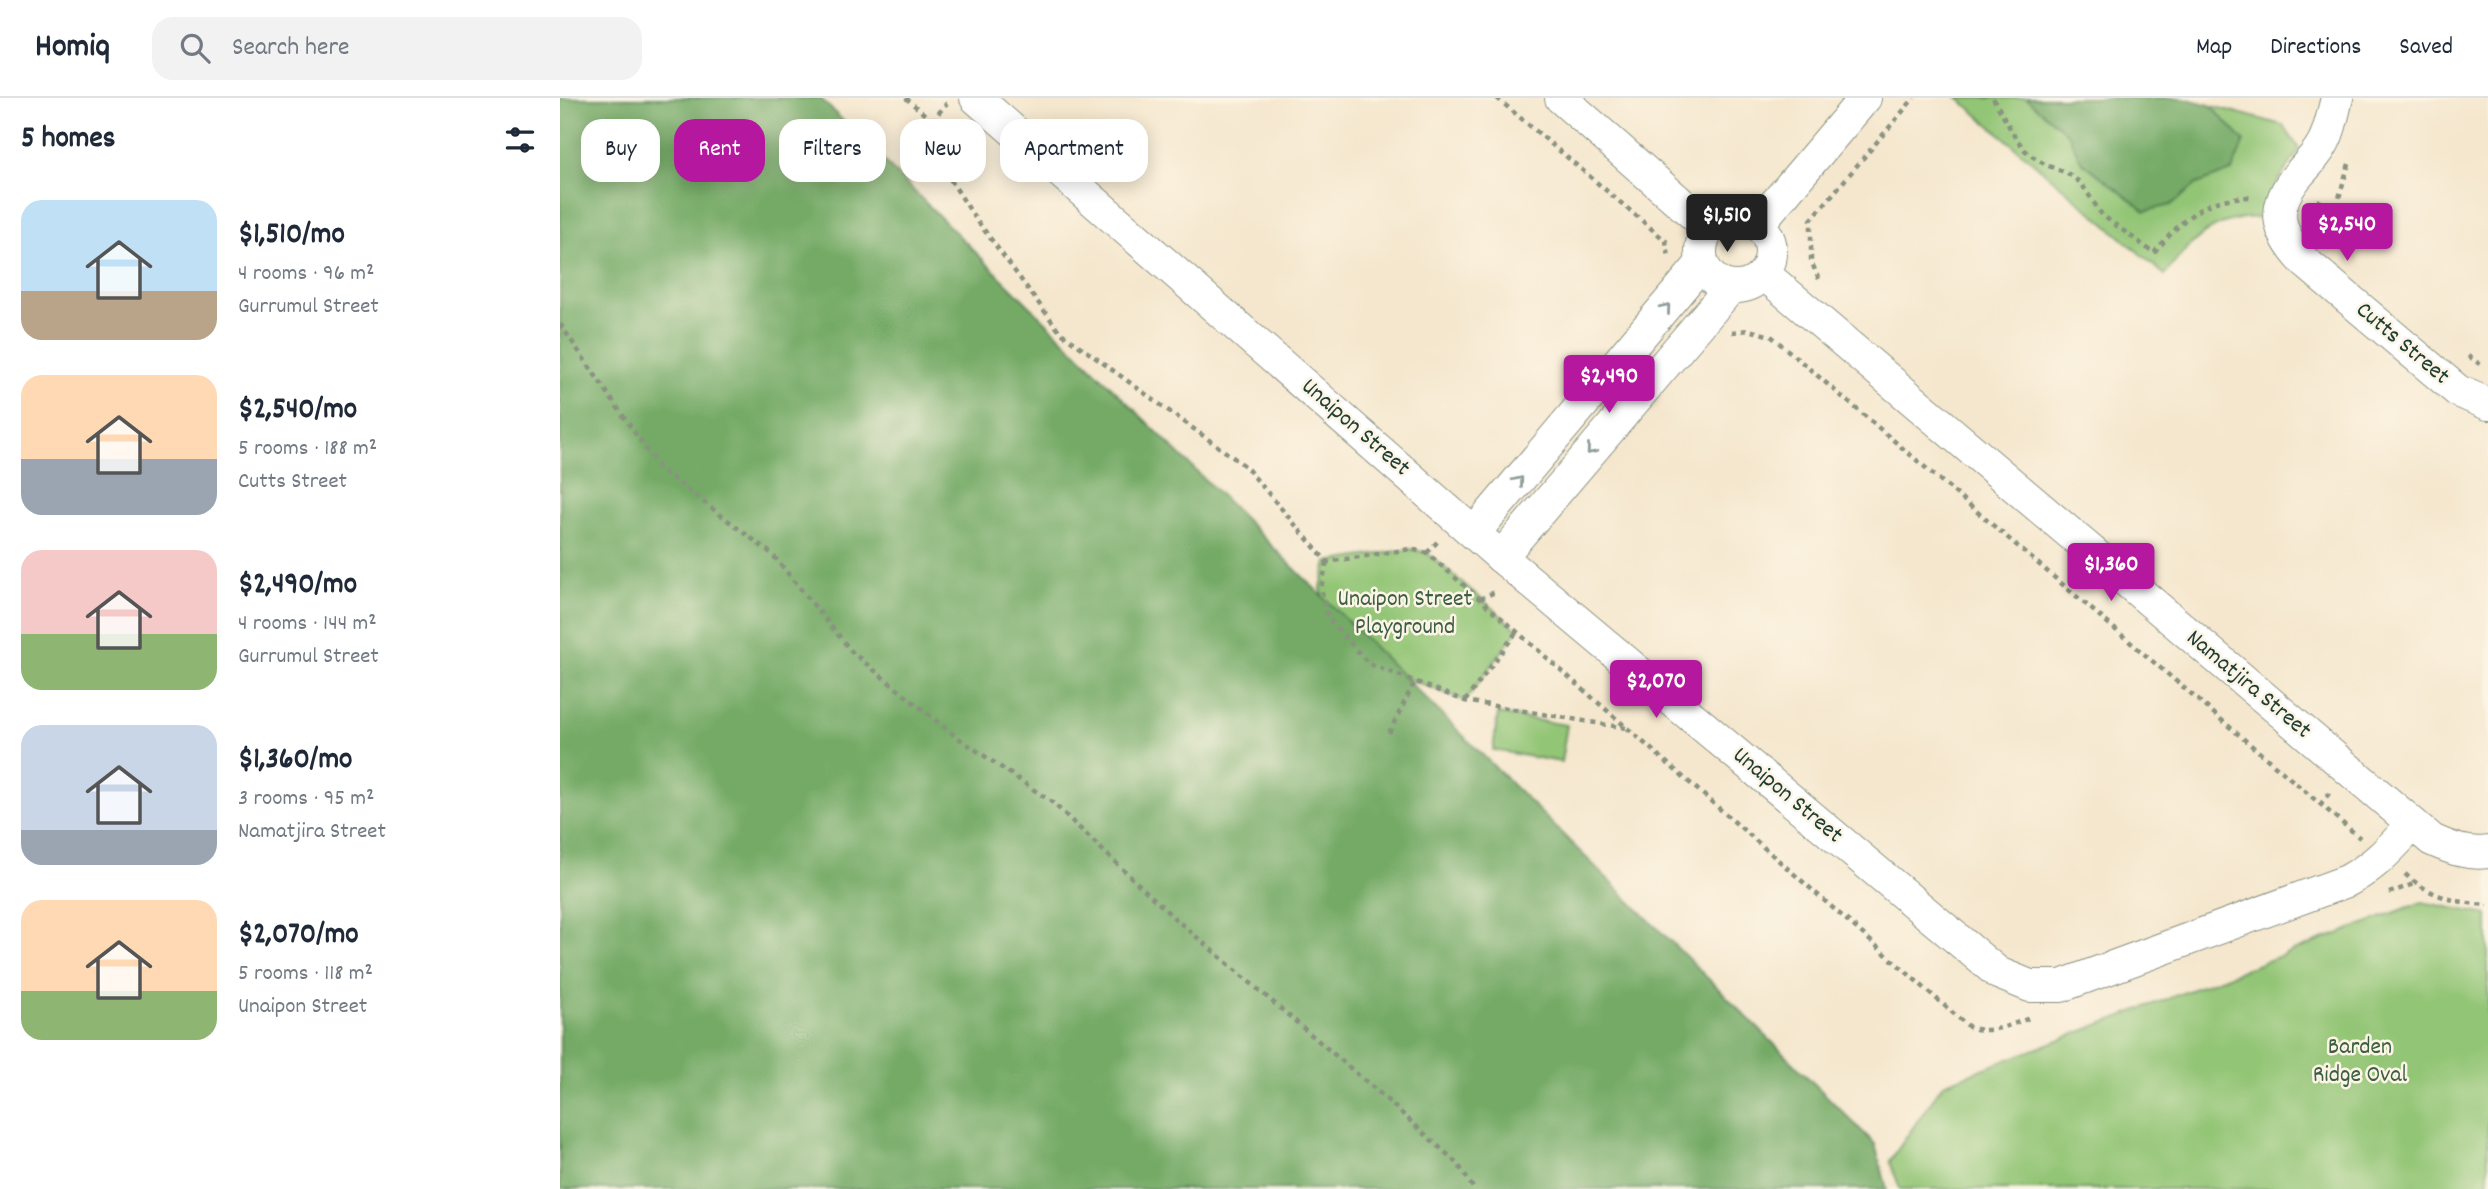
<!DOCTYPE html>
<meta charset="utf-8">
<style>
:root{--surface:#fff;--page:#f2f2f3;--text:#1f2937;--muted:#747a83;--line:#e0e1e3;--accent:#b5179e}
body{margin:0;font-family:Dekko,sans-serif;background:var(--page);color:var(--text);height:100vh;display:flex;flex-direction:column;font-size:26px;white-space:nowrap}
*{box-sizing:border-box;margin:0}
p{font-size:23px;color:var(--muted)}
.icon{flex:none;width:38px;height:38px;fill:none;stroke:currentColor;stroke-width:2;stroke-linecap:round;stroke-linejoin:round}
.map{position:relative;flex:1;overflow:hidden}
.drawer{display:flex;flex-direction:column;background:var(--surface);width:560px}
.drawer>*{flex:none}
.banner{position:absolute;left:21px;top:21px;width:665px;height:63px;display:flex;gap:14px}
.price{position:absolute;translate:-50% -60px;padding:0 16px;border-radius:7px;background:var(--accent);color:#fff;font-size:23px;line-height:46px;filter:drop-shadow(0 2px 4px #0008)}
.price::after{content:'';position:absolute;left:50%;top:42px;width:21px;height:16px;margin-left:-10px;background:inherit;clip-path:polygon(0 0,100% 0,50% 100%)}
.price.on{background:#222;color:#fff}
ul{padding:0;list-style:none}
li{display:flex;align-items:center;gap:21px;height:175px;padding:0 21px}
li span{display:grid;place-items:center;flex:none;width:196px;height:140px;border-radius:21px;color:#555}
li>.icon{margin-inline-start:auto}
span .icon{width:84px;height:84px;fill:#fffc;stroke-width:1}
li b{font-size:30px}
h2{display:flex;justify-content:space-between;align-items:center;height:84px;padding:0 21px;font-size:30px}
.tag{padding:0 24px;border-radius:21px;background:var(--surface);box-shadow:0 4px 18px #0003;font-size:24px;line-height:63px}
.tag.on{background:var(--accent);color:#fff}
header{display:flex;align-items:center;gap:42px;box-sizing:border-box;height:98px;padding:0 35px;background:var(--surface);border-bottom:2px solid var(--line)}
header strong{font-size:33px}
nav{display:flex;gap:38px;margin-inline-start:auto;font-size:24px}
.search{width:490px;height:63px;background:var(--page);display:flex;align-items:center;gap:18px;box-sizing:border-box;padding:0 24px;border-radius:21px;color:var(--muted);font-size:26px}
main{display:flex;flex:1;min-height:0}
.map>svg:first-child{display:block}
.green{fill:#92c575;stroke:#588154;stroke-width:2}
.forest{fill:#75aa66;stroke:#4a744d;stroke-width:2}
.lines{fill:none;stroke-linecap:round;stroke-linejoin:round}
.minor-casing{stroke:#8a9281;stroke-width:34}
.path{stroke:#8a9281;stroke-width:4.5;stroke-dasharray:5 5;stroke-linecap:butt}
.minor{stroke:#fff;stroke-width:32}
.oneway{stroke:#8f9e9a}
.labels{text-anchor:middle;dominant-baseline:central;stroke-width:5;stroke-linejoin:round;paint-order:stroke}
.street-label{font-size:24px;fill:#1f3d34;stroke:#fcf5e5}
.park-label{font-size:24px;fill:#3c5f44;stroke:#fcf5e5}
</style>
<header>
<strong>Homiq</strong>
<div class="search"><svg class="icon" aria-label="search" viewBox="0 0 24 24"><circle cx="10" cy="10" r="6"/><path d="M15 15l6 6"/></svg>Search here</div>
<nav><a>Map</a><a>Directions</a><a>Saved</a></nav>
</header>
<main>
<section class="drawer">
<h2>5 homes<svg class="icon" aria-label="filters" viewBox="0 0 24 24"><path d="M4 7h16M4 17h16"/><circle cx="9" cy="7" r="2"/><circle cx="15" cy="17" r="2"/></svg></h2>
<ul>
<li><span style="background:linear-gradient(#bfe0f5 65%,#b9a48a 0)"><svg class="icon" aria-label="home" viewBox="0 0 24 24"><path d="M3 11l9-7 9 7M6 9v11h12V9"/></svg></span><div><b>$1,510/mo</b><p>4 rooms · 96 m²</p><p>Gurrumul Street</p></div></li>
<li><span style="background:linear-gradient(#ffd9b3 60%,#9aa5b1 0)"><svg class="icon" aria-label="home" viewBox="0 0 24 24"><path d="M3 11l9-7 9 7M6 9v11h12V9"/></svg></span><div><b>$2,540/mo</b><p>5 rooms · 188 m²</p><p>Cutts Street</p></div></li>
<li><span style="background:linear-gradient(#f6c9c9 60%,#8fb573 0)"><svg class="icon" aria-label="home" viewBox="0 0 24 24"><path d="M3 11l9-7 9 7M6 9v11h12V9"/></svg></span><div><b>$2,490/mo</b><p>4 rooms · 144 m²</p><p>Gurrumul Street</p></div></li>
<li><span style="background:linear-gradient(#c9d6e8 75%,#9aa5b1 0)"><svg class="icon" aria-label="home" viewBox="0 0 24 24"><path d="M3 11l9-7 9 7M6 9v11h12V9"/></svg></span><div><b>$1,360/mo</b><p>3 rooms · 95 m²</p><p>Namatjira Street</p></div></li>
<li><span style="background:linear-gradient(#ffd9b3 65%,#8fb573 0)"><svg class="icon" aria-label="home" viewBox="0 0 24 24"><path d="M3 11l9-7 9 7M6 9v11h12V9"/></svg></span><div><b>$2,070/mo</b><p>5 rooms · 118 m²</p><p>Unaipon Street</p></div></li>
</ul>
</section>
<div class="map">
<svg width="1928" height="1091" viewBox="0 0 1928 1091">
<rect width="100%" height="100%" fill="#fcf5e5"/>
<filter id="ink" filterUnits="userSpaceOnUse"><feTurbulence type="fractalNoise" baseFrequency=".0143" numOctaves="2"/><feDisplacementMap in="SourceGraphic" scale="14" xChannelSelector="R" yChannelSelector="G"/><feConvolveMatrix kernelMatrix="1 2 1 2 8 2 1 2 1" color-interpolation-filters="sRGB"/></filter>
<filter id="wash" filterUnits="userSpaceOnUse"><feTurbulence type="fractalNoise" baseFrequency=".00686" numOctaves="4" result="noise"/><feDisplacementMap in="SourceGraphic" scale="28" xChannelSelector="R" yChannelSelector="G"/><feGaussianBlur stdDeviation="1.57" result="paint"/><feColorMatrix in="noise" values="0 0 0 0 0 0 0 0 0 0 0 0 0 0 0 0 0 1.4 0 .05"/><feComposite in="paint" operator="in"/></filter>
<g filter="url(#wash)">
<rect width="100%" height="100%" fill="#f5e7ce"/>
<g class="green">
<path d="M1398 0H1623L1723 27 1740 52 1718 83 1706 120C1658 116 1632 140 1605 177Z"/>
<polygon points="851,451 867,455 958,532 905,603 808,565 768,520 761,490 767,464"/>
<polygon points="938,616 1007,627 1001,664 933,652"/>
<polygon points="1862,804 1928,817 1928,1091 1340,1091 1330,1063 1383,986"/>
</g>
<g class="forest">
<polygon points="0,0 260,0 1315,1046 1327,1091 0,1091"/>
<polygon points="1466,0 1623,0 1650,7 1684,43 1672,73 1637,86 1611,107 1585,113 1521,63 1509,37"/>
</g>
</g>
<g filter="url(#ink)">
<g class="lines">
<defs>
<g id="minor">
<path d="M416 0 941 459 1438 875 1470 888H1501L1787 783C1815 768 1831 750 1853 726"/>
<polyline points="1001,0 1149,130"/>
<path d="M1777 0C1773 15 1770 34 1762 47 1756 58 1746 68 1738 77 1710 111 1717 134 1745 164L1898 293 1928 306"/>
<circle cx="1176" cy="154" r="35"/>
<polyline points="1198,126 1305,0"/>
<path d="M1204 176 1872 742C1890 750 1907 757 1928 754"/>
<polyline points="914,435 1142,165"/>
<polyline points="941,459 1171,189"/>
</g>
</defs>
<use href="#minor" class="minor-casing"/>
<g class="path">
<path d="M346 0 372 23 369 48 413 117 500 234 685 368 767 464 851 451 867 455 1409 929C1431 937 1449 927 1470 920"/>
<polyline points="937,0 1106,143 1109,159"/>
<path d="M1433 0 1455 39 1467 55 1486 67 1507 75 1521 85 1542 117 1594 155C1624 120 1643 99 1692 99"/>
<polyline points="372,23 387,5"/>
<path d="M1789 66C1778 102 1769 122 1789 158"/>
<polyline points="1757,102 1775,112"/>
<polyline points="1259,181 1251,163 1251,122 1354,0"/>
<polyline points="0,226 99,370 212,456 293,555 394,637 493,705 612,818 816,992 897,1065 914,1091"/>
<polyline points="1172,234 1189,232 1211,238 1800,740"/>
<polyline points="1908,258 1924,269"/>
<polyline points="867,455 878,443"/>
<polyline points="767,464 761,490 768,520 808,565 905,603 1066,630"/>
<polyline points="920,501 935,494"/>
<polyline points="905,603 958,532"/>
<polyline points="829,635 854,585"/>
<polyline points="1760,707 1770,694"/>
<path d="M1845 776C1870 798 1895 805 1928 807"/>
<polyline points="1829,795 1856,785"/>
</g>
<use href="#minor" class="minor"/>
</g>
<defs><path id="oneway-chevron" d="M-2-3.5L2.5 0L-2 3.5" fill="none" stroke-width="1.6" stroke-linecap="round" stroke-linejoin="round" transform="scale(1.75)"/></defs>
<g class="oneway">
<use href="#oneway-chevron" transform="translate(1106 210) rotate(-50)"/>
<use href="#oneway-chevron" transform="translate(1031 352) rotate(130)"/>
<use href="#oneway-chevron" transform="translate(959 383) rotate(-50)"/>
</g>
</g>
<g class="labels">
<g class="street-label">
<text transform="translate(1842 246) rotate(40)">Cutts Street</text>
<text transform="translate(795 330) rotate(41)">Unaipon Street</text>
<text transform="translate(1688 587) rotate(40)">Namatjira Street</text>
<text transform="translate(1227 698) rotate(40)">Unaipon Street</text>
</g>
<g class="park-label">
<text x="845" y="502">Unaipon Street<tspan x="845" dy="28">Playground</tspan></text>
<text x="1800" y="950">Barden<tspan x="1800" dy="28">Ridge Oval</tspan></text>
</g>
</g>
</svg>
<b class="price on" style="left:1167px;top:156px">$1,510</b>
<b class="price" style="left:1787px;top:165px">$2,540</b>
<b class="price" style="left:1049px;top:317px">$2,490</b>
<b class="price" style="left:1551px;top:505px">$1,360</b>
<b class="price" style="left:1096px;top:622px">$2,070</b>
<div class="banner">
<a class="tag">Buy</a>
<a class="tag on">Rent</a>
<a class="tag">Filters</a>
<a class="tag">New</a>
<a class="tag">Apartment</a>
</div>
</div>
</main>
